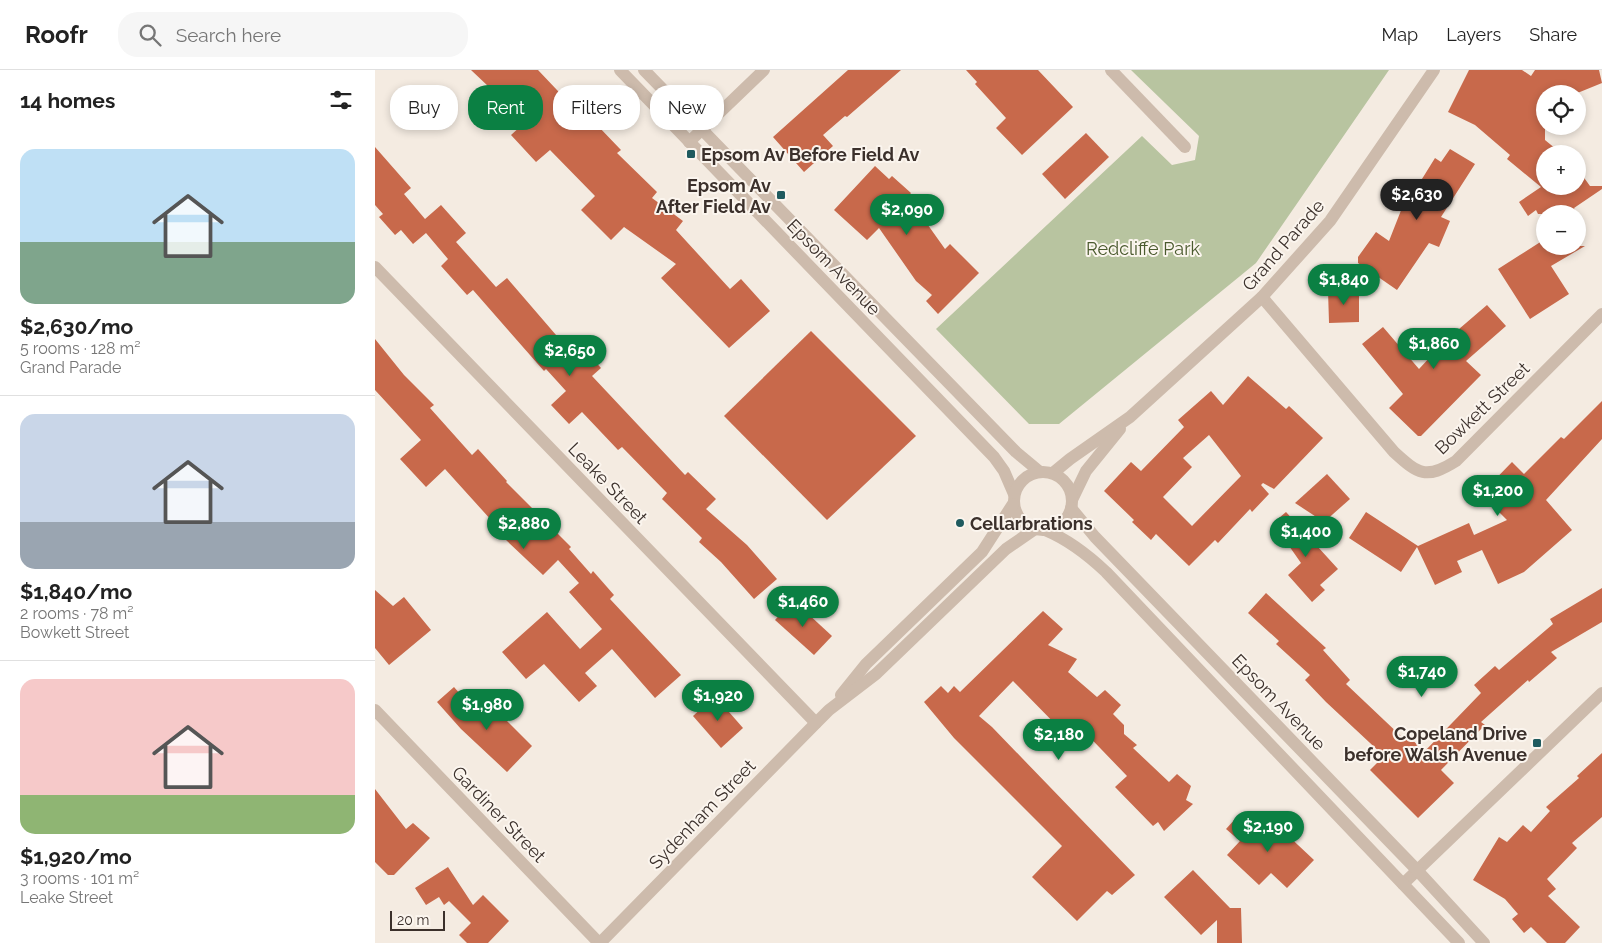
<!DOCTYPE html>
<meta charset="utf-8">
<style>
:root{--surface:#fff;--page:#f6f6f6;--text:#222;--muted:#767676;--line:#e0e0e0;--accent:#0b8043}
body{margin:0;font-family:Raleway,sans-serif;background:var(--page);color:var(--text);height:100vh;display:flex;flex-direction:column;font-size:19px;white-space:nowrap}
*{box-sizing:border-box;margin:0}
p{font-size:16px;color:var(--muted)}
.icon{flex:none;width:28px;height:28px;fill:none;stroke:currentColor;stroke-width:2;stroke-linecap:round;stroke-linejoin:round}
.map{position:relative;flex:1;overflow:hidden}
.side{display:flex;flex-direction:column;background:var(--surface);width:375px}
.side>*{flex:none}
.hud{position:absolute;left:15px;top:15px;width:475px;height:45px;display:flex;gap:10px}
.controls{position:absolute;left:1161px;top:15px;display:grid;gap:10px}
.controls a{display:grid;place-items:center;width:50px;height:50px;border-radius:50%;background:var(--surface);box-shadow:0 2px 8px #0003;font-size:25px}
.scale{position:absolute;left:15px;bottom:12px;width:55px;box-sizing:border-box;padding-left:5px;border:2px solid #3b302b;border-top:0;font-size:14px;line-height:18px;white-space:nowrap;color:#3b302b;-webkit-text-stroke:4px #fbf5ee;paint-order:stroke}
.price{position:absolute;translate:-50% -42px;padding:0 11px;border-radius:18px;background:var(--accent);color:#fff;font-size:16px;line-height:32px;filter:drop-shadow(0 1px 2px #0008)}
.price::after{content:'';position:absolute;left:50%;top:30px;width:15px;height:11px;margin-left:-8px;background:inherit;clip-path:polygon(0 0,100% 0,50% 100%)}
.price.active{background:#222;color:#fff}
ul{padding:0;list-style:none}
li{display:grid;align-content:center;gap:10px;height:265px;padding:0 20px}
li+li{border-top:1px solid var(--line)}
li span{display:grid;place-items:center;height:155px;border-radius:15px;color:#555}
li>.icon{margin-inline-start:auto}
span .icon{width:90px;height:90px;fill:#fffc;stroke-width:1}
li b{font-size:21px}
h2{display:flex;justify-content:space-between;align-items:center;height:60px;padding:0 20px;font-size:21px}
.pill{padding:0 18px;border-radius:20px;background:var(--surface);box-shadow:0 2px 8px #0003;font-size:18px;line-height:45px}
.pill.active{background:var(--accent);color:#fff}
header{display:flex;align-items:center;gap:30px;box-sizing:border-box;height:70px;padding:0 25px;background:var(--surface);border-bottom:1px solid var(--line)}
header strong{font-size:24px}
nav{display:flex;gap:28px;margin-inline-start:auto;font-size:18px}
.search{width:350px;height:45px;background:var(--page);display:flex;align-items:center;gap:12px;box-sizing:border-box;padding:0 18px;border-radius:20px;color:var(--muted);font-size:19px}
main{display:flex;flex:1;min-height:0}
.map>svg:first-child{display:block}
.green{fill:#b8c4a0}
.building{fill:#c8694b;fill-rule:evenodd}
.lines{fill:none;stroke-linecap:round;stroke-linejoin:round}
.minor{stroke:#cdbbac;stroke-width:12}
.tertiary{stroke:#cdbbac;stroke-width:12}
.poi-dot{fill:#1f5a5e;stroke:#fbf5ee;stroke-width:2}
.labels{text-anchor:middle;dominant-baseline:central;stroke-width:4;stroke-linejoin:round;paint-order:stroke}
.poi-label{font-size:18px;font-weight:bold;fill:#3b302b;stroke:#fbf5ee;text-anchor:start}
.street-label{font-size:18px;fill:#3b302b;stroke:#fbf5ee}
.park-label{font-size:18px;fill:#4a5a2e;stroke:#fbf5ee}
</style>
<header>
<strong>Roofr</strong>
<div class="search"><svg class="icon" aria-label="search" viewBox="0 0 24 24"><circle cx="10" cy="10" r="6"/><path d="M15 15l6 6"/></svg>Search here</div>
<nav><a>Map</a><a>Layers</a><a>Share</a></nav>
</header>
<main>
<section class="side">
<h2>14 homes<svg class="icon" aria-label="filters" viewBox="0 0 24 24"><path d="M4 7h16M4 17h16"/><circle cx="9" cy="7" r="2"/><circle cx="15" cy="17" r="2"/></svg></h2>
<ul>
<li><span style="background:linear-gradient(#bfe0f5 60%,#7fa58c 0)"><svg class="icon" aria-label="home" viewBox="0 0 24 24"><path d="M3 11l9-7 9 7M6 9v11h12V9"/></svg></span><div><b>$2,630/mo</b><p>5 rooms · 128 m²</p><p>Grand Parade</p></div></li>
<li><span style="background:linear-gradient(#c9d6e8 70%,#9aa5b1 0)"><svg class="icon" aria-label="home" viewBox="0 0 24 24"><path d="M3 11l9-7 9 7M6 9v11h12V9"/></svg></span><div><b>$1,840/mo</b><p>2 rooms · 78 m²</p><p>Bowkett Street</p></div></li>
<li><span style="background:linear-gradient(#f6c9c9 75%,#8fb573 0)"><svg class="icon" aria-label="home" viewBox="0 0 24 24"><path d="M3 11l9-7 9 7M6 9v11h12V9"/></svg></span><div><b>$1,920/mo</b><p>3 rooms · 101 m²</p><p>Leake Street</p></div></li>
</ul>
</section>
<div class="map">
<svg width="1227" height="873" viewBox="0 0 1227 873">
<rect width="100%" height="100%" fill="#f4ebe1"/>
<polygon class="green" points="756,0 1014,0 881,193 684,354 654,354 561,259 767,66 797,95 820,90 824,66"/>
<g class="building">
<polygon points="96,0 163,0 218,58 222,55 246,80 242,83 282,122 277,128 308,151 301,160 355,219 366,209 395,241 354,278 286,208 301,194 249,157 236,170 206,140 220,126 175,80 161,92 136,65 147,55 111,21 114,17"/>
<polygon points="473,0 526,0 472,47 470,46 448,65 458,76 429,102 398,67"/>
<polygon points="591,0 663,0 698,37 647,85 621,58 631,48 600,14 602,12"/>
<polygon points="1094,0 1147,0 1156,6 1160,0 1224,0 1227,13 1200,24 1170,24 1170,70 1187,84 1170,84 1170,116 1202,116 1202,98 1215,116 1227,116 1227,119 1199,138 1202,144 1163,144 1161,140 1153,146 1144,132 1166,117 1132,89 1135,85 1100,55 1073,42"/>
<polygon points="711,63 734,87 690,129 667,104"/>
<polygon points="0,77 36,118 29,124 50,149 66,135 91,163 81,172 121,217 132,208 206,294 215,286 226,298 217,306 310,405 313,402 341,429 331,439 372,475 402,509 379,529 346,492 324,472 327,468 287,429 292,423 247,377 243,380 207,342 194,354 176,335 191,321 171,299 169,301 98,220 92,225 66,196 73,189 51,163 38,174 26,160 20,165 4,147 8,144 0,135"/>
<polygon points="1075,79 1100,94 1066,147 1075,151 1064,177 1054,173 1022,220 983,193 983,187 1001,162 1014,171 1036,115 1042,117 1060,88 1066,92"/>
<polygon points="500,96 514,109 517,106 536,123 533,127 570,179 575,174 604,203 563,244 551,231 557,225 541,211 504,158 492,170 459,140"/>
<polygon points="1170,169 1170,176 1210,176 1176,196 1194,224 1155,249 1123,199"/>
<polygon points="953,220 984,220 984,252 954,253"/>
<polygon points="1112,235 1131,256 1091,291 1106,305 1046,366 1043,366 1014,338 1028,324 987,274 1008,257 1044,299 1070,271"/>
<polygon points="436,261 541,366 452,450 349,346"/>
<polygon points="0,269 29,305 59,335 55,338 97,385 103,379 132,411 131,412 196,477 194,479 216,504 218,501 239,525 235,529 306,605 280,628 237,579 210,603 222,616 204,632 169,594 151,609 127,582 172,542 205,579 227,559 194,522 204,513 183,490 168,505 114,454 117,451 70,399 51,417 25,389 46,370 0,320"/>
<path d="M873 306 911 339 914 336 948 368 899 419 888 413 886 415 894 424 877 442 875 439 843 473 840 470 814 496 781 464 776 470 757 452 759 450 729 421 756 392 766 401 809 357 803 350 836 321 848 335ZM834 365 866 406 817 456 788 427 817 397 808 388Z"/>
<polygon points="1227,331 1227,369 1171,430 1197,460 1149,502 1123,514 1107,480 1082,491 1087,502 1060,515 1042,477 1026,502 974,468 991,442 1043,476 1094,453 1099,465 1132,450 1106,424 1137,392 1149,404 1186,367 1189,369"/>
<polygon points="952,404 975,429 949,452 920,433"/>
<polygon points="911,442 963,499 945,515 950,520 937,532 913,505 926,493 898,453"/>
<polygon points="1227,518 1227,552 1176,582 1182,588 1154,612 1153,610 1106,652 1110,655 1066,700 1079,713 1043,748 995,700 1009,686 951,632 930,610 935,605 901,574 904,571 873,543 891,523 951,578 948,580 975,610 971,614 1028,668 1032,664 1049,682 1106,623 1099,615 1120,596 1124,600 1178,554 1175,549"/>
<polygon points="0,520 18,536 29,527 56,560 14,595 0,578"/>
<polygon points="418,530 457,566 439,585 400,550"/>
<polygon points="668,541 688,559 673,575 702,589 693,602 722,627 730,620 746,635 738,644 749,655 749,664 762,675 758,678 794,712 802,704 816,716 811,730 818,734 789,761 783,752 778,756 740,717 752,706 700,652 689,663 638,611 604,646 617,657 760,805 737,825 732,821 702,851 657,807 687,776 579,668 549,632 566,616 573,623 579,616 585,622"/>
<polygon points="79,617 112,655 124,643 157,676 132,702 86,659 62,632"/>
<polygon points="340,626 368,658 346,678 318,646"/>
<polygon points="1227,683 1227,747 1197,773 1202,778 1172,809 1181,819 1173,826 1205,857 1190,873 1172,873 1156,857 1149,863 1137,849 1143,844 1130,829 1098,810 1124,767 1132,772 1148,755 1156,762 1175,741 1171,737 1204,708 1202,706"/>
<polygon points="0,719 31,759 38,753 55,768 19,805 13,805 0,792"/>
<polygon points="892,746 939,790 912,818 896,803 884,815 852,785 865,771 851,759 861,748 876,763"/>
<polygon points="73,797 98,835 108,825 134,851 113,873 92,873 84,865 96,853 74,831 69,835 64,827 51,835 40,818"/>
<polygon points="818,800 855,838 866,838 867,873 842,873 842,850 826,865 789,827"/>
</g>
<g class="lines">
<g class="minor">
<polyline points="736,0 810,77"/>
<polyline points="314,72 389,0"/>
<polyline points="0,197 441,653"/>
<path d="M887 227 1019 382C1043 404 1051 410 1081 391L1227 244"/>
<polyline points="678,403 695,389 755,347 887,227 955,151 1059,0"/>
<polyline points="697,430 711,401 745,359"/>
<polyline points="0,640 224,873"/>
<polyline points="1028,814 1227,623"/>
</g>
<g class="tertiary">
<polyline points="245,0 619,387 629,401 639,424"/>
<polyline points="269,0 641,382 665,402"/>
<circle cx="668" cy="431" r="29"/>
<polyline points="696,438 720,467 1041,799 1109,873"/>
<path d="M670 460C694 470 712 484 731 502L1084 873"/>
<polyline points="466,625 491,594 607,482 638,434"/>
<polyline points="225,873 441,653 454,640 501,604 631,479 660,459"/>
</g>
</g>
<g class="poi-dot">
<rect x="311" y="79" width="10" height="10" rx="2.5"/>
<rect x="401" y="120" width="10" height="10" rx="2.5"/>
<circle cx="585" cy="453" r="5"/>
<rect x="1157" y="668" width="10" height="10" rx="2.5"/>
</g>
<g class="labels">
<g class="poi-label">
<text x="326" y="84">Epsom Av Before Field Av</text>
<text x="396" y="115" text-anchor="end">Epsom Av<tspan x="396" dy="21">After Field Av</tspan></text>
<text x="595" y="453">Cellarbrations</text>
<text x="1152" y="663" text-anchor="end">Copeland Drive<tspan x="1152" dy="21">before Walsh Avenue</tspan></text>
</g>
<g class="street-label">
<text transform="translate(908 175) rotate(-49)">Grand Parade</text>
<text transform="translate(459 197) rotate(46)">Epsom Avenue</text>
<text transform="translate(1107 338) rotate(-44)">Bowkett Street</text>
<text transform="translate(233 413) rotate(46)">Leake Street</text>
<text transform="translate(904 632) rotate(46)">Epsom Avenue</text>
<text transform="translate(124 744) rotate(46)">Gardiner Street</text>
<text transform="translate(327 744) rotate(-46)">Sydenham Street</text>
</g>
<g class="park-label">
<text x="768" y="178">Redcliffe Park</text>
</g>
</g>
</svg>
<div class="controls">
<a><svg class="icon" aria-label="locate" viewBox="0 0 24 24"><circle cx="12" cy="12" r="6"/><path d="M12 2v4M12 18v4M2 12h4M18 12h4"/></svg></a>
<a>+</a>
<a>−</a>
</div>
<div class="scale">20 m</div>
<b class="price active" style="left:1042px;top:151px">$2,630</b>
<b class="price" style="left:532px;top:166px">$2,090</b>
<b class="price" style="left:969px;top:236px">$1,840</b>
<b class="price" style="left:1059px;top:300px">$1,860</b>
<b class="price" style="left:195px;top:307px">$2,650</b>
<b class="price" style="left:1123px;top:447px">$1,200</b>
<b class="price" style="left:149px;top:480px">$2,880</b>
<b class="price" style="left:931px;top:488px">$1,400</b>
<b class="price" style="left:428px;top:558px">$1,460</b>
<b class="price" style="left:1047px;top:628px">$1,740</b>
<b class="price" style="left:343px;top:652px">$1,920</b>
<b class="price" style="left:112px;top:661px">$1,980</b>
<b class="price" style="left:684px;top:691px">$2,180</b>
<b class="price" style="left:893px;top:783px">$2,190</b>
<div class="hud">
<a class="pill">Buy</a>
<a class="pill active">Rent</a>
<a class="pill">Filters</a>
<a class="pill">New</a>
</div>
</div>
</main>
